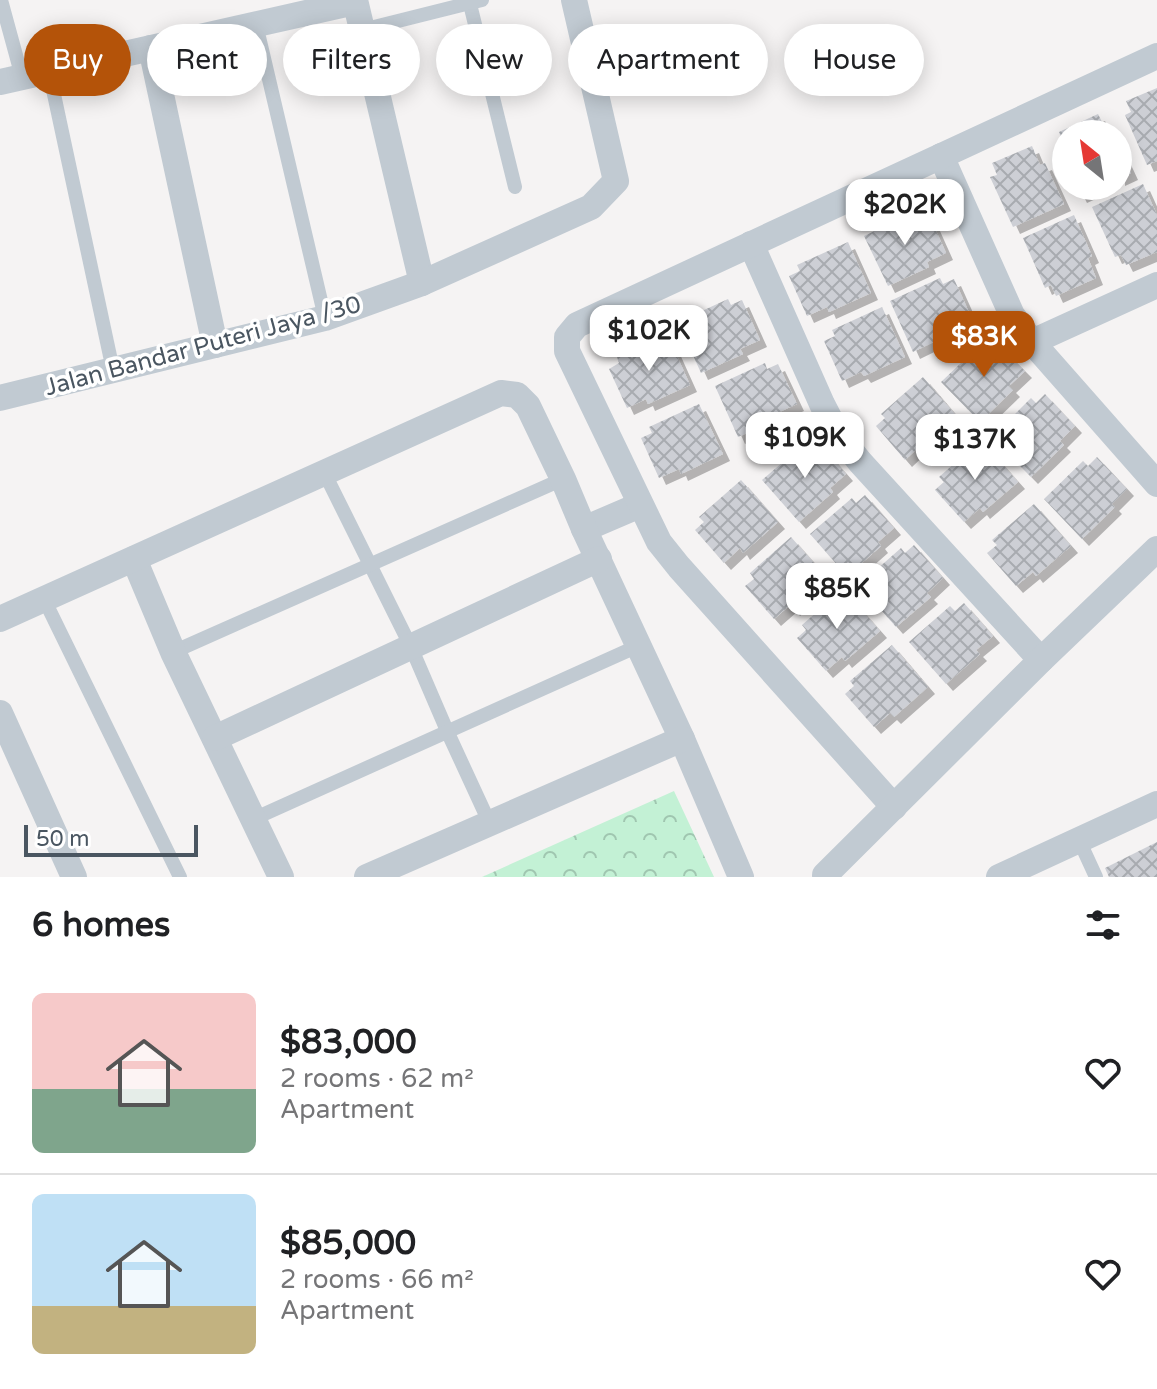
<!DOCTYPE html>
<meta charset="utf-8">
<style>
:root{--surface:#fff;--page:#f2f2f2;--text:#202124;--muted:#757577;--line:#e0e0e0;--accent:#b45309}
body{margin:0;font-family:"Varela Round",sans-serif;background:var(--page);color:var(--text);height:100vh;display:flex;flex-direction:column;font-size:30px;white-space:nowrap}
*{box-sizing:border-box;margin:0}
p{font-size:26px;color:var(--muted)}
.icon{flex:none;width:44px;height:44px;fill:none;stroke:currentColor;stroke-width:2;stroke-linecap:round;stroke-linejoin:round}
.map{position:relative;height:877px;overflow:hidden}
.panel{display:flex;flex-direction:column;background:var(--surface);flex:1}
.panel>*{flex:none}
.hud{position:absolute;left:24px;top:24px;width:1110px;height:72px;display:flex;gap:16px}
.needle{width:52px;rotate:330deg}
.buttons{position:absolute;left:1052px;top:120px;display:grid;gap:16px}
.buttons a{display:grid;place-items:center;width:80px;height:80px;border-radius:50%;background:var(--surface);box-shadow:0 4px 20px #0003;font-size:40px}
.scale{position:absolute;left:24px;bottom:20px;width:174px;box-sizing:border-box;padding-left:8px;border:4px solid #4a5661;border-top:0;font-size:22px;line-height:28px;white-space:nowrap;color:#4a5661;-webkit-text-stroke:6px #fff;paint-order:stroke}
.price{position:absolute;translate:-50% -68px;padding:0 18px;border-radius:16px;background:#fff;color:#222;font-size:26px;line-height:52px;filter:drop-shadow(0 2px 4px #0008)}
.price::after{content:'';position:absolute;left:50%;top:48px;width:24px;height:18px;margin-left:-12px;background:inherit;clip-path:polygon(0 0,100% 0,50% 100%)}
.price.on{background:var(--accent);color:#fff}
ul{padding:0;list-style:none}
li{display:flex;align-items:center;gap:24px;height:200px;padding:0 32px}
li+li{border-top:2px solid var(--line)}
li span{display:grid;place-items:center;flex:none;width:224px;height:160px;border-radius:12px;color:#555}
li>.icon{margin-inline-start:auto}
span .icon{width:96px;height:96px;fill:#fffc;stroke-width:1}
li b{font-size:34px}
h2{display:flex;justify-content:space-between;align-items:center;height:96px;padding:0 32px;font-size:34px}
.tag{padding:0 28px;border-radius:36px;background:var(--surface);box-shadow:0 4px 20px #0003;font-size:28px;line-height:72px}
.tag.on{background:var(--accent);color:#fff}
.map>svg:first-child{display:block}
.park{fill:url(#park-crowns)}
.building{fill:url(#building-cross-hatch);filter:url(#shadow)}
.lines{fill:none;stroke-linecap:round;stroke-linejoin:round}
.lane{stroke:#c1cad2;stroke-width:14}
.street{stroke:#c1cad2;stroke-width:26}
.labels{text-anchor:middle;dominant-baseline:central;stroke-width:7;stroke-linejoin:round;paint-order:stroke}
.street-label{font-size:24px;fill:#4a5661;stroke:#fff}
</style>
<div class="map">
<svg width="1157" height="877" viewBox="0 0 1157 877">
<defs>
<pattern id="park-crowns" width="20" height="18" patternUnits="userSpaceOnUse" patternTransform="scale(2)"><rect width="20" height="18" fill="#c3f1d5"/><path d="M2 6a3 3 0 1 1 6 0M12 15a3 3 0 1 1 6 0" fill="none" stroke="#a0c6b0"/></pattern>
<pattern id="building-cross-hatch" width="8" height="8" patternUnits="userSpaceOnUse" patternTransform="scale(2)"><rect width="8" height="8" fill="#cdcfd5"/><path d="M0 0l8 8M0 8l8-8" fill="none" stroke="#a8abb0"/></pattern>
<filter id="shadow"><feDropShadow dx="7" dy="7" stdDeviation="0" flood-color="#0004"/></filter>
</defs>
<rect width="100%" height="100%" fill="#f5f3f3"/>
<polygon class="park" points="674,791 714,877 482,877"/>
<g class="building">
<polygon points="1157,88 1157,161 1147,165 1125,115 1131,112 1126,101"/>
<polygon points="1098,114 1108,134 1066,134 1066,166 1057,146 1063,143 1059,132"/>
<polygon points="1118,145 1131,173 1118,179"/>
<polygon points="1032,146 1040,165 1045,163 1064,204 1013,227 990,177 997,175 992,163"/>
<polygon points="1143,184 1157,215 1157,252 1126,265 1121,255 1115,257 1092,207"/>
<polygon points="1075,186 1102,186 1080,196"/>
<polygon points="914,212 917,218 928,213 946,253 927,262 929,267 888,286 864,236"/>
<polygon points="1074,215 1092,256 1088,258 1096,278 1056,296 1051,285 1045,288 1023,238"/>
<polygon points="848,242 871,293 829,312 827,307 807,316 789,276 800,271 797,265"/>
<polygon points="940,278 943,284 954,279 972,319 952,328 954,332 913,352 890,301"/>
<polygon points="728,299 731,305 742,300 760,340 740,349 743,354 701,373 678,322"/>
<polygon points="882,307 905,357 864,376 861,372 842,381 824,341 835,336 832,330"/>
<polygon points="667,334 690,385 648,404 646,399 627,408 609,369 619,363 617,357"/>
<polygon points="994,340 1025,371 1009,386 1013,390 980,422 941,382 981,344 986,348"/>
<polygon points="765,363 767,369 778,364 797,404 777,413 780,418 738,437 715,386"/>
<polygon points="923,377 959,419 925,449 921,445 905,460 876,426 885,418 881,414"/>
<polygon points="1045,394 1075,426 1060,441 1064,445 1031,477 992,437 1031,398 1036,403"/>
<polygon points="699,404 723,454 681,474 679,469 659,478 641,438 652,433 649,427"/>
<polygon points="981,440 1018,482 983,512 980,508 964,522 935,490 944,482 939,477"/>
<polygon points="817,441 846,474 830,488 833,492 799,522 762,480 804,444 808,449"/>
<polygon points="1097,457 1127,489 1112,504 1115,507 1082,539 1044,499 1083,461 1088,466"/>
<polygon points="741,480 778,522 743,553 740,548 724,563 695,530 704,522 699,517"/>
<polygon points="865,495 894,528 878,542 881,546 847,576 810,534 852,498 856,503"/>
<polygon points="1034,504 1071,546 1036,576 1033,572 1016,586 987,553 997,545 992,540"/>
<polygon points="791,537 828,579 793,609 790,605 774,619 745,586 754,579 750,573"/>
<polygon points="914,545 943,578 927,593 931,597 896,627 859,585 901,548 905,553"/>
<polygon points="843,589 880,631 845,661 842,657 826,671 797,638 806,630 802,625"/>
<polygon points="964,603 993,636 976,650 980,654 946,684 909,642 950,606 955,611"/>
<polygon points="892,645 928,687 894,717 890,713 874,727 845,694 854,686 850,681"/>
<polygon points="1157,842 1157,877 1109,877 1105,868"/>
</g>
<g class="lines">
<g class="lane">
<polyline points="1,0 22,77"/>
<polyline points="469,0 515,187"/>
<polyline points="256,24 325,318"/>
<polyline points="362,30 482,0"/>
<polyline points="49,71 113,370"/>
<polyline points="324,472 411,647 448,733 490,824"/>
<polyline points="44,599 180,877"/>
<polyline points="173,652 563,479"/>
<polyline points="253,819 638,646"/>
<polyline points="1079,840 1096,877"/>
</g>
<g class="street">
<polyline points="355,0 422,283"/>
<polyline points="151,48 215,345"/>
<polyline points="0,82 355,2"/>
<polyline points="941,156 1012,315 1032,342 1157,484"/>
<polyline points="751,244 822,404 837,433 860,462 1041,660"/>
<polyline points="1032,342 1157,285"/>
<polyline points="0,398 325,318 422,283 591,207 616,181 574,0"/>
<polyline points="584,529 640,505"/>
<polyline points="134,559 173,652 281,877"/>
<polyline points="0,619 501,393 517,395 528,406 563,479 584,529 682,739 741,877"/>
<polyline points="0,713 74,877"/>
<polyline points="215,738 599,559"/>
<polyline points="894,807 679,567 659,542 567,351 567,337 577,325 1157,56"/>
<polyline points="825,875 1041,660 1157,549"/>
<polyline points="367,877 682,739"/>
<polyline points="999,877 1157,804"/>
</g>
</g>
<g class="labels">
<g class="street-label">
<text transform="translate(203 346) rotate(-15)">Jalan Bandar Puteri Jaya /30</text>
</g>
</g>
</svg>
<div class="buttons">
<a><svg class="needle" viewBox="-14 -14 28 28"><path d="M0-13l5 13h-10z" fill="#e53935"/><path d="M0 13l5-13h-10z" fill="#757577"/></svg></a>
</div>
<div class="scale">50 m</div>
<b class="price" style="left:905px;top:247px">$202K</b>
<b class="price" style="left:649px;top:373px">$102K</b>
<b class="price on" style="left:984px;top:379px">$83K</b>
<b class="price" style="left:805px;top:480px">$109K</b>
<b class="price" style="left:975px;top:482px">$137K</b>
<b class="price" style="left:837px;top:631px">$85K</b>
<div class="hud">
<a class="tag on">Buy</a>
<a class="tag">Rent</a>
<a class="tag">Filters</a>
<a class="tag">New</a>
<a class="tag">Apartment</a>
<a class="tag">House</a>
</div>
</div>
<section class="panel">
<h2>6 homes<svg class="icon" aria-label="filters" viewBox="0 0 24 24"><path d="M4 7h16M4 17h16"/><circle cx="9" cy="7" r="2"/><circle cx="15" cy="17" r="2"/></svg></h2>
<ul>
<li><span style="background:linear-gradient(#f6c9c9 60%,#7fa58c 0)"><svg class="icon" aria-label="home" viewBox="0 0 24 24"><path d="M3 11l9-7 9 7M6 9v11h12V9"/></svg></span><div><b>$83,000</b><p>2 rooms · 62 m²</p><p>Apartment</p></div><svg class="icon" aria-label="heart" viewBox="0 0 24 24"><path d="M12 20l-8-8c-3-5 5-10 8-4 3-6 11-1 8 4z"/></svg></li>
<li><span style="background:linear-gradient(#bfe0f5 70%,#c2b280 0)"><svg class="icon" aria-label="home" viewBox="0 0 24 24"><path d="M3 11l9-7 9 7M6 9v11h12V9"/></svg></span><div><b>$85,000</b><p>2 rooms · 66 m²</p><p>Apartment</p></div><svg class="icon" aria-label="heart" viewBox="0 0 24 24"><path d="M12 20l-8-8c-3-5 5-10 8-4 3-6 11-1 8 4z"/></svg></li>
</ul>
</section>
